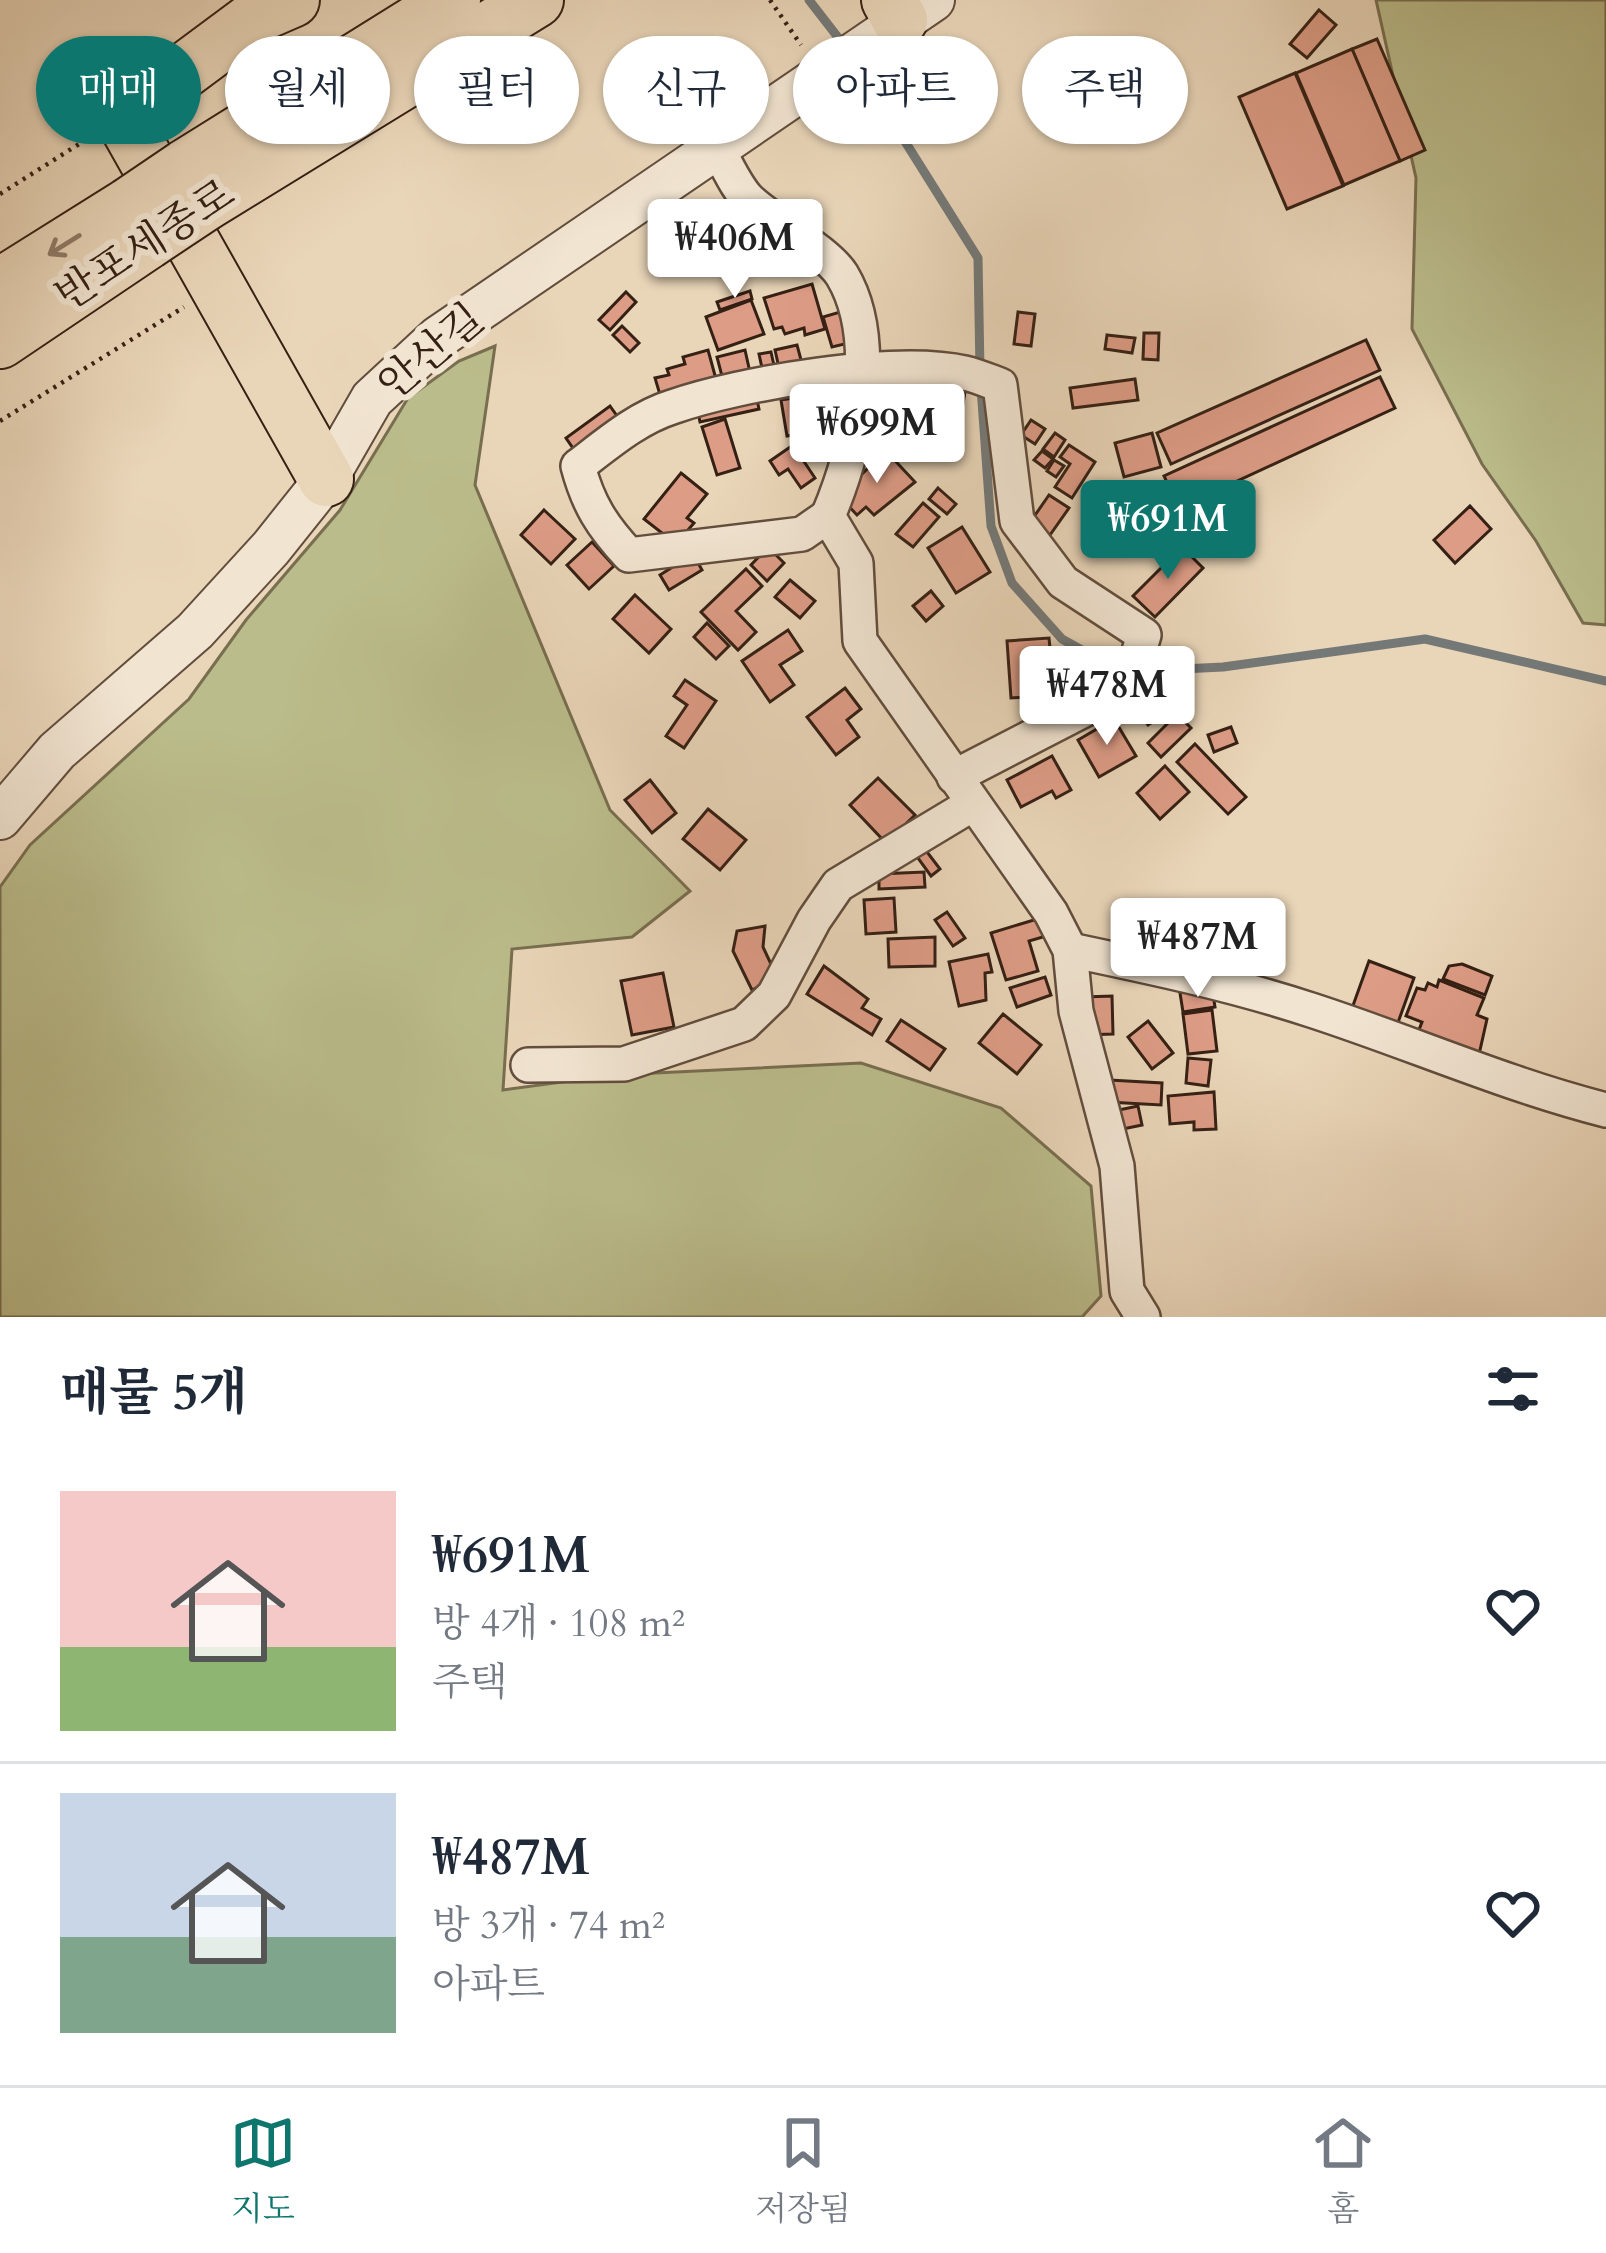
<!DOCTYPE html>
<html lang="ko">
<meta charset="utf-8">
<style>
:root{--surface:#fff;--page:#f2f2f3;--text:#1f2937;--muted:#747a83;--line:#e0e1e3;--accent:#0f766e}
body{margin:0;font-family:Cardo,"Noto Serif KR",serif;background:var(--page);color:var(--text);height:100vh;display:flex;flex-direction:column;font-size:45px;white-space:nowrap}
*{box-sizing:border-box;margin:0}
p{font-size:39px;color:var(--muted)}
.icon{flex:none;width:66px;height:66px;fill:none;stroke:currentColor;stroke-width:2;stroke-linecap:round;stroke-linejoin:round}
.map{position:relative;height:1317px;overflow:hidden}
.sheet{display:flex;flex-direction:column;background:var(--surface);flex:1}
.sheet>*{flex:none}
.guide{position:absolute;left:36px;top:36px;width:1536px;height:108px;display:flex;gap:24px}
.price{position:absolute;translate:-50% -102px;padding:0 27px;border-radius:12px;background:#fff;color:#222;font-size:39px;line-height:78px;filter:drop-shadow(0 3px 6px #0008)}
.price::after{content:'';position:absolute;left:50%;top:72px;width:36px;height:27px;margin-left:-18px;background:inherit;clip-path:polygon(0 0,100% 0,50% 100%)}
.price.on{background:var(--accent);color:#fff}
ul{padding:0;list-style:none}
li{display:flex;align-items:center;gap:36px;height:300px;padding:0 60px}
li+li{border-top:3px solid var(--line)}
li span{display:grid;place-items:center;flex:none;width:336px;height:240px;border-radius:0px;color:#555}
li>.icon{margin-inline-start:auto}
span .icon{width:144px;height:144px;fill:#fffc;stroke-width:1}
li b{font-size:51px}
h2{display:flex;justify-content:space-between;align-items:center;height:144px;padding:0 60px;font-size:51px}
.chip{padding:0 42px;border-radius:54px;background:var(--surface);box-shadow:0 3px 9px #0004;font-size:42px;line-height:108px}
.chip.on{background:var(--accent);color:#fff}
.dock{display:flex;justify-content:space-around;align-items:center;height:168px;border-top:3px solid var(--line);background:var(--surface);font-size:33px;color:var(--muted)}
.dock a{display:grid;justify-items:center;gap:6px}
.dock .on{color:var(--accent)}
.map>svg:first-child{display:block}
.green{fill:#bbbc8b;stroke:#786e50;stroke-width:3}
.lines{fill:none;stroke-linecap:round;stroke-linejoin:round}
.stream{stroke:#747978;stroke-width:9}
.building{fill:#dd9c86;stroke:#352014;stroke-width:3}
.minor-casing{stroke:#624d3d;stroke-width:38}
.tertiary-casing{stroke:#624d3d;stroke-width:46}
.trunk-casing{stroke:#352014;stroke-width:58}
.path{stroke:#352014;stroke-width:4.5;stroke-dasharray:3 6;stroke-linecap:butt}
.minor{stroke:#f1e4d1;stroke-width:33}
.tertiary{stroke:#f1e4d1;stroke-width:42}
.trunk{stroke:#e9d5b8;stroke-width:54}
.trunk-bridge-casing{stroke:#352014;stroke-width:58;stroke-linecap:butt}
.trunk-bridge{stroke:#e9d5b8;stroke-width:54}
.oneway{stroke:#8f7a66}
.labels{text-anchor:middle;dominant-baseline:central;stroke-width:12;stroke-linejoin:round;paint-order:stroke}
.street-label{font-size:42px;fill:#352014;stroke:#f1e4d1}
</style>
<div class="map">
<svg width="1606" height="1317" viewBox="0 0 1606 1317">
<rect width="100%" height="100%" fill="#e9d5b8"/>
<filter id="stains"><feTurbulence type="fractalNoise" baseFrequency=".00167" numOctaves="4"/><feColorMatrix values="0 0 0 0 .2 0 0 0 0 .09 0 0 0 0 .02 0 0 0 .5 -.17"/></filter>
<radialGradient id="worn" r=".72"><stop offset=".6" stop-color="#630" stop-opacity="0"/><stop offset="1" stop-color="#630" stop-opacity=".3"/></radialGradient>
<g class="green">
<polygon points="1376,0 1606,0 1606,625 1583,623 1536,541 1482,464 1412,329 1416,178"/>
<polygon points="495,346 475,485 610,810 690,891 632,937 512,949 503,1090 614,1075 861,1063 1001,1108 1091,1186 1101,1296 1082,1317 0,1317 0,887 30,845 189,699 246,620 340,510 408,398 459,361"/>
</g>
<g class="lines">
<g class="stream">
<polyline points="809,0 847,49"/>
<polyline points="859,68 978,258 980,371"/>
<polyline points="981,388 991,526 1012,583 1062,639 1121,672 1223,667 1425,639 1606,681"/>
</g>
</g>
<g class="building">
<polygon points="1319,10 1336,25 1307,58 1290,44"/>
<polygon points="1377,39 1425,150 1400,161 1352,49"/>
<polygon points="1352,49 1400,161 1344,185 1296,73"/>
<polygon points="1295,73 1343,186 1287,209 1239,97"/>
<polygon points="812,284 825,329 805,335 804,328 785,334 782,327 774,329 764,298"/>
<polygon points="750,291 752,299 720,310 717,302"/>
<polygon points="626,292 636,302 610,330 599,320"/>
<polygon points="751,300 764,334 718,350 706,317"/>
<polygon points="840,312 849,343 832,347 823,317"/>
<polygon points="1018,312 1035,314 1031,346 1014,344"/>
<polygon points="622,326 639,343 630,352 613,335"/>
<polygon points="1144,333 1159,333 1158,360 1143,359"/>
<polygon points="1107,335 1135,338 1132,353 1105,349"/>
<polygon points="1366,340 1380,370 1171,464 1157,433"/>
<polygon points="797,345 804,371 781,377 775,350"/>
<polygon points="708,350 719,390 663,405 655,378 669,375 667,369 685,364 683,357"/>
<polygon points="745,350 751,377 724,384 717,357"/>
<polygon points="771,352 777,379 765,382 759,354"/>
<polygon points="932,377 960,382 958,390 965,392 963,404 929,398"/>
<polygon points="1380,377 1395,408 1179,508 1164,476"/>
<polygon points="1135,379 1138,400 1073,408 1070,388"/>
<polygon points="869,387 881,388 913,405 911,440 866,438"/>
<polygon points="831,392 837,428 787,436 781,400"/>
<polygon points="756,395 759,409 700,422 697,408"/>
<polygon points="610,406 622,423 577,454 566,438"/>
<polygon points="725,419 740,468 717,475 702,427"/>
<polygon points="1031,420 1045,429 1035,444 1021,435"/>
<polygon points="1055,433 1065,440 1054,457 1043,449"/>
<polygon points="1152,433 1161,467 1124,477 1115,443"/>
<polygon points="793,445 815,478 801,488 788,469 779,475 770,461"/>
<polygon points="1069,445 1095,462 1072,498 1055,487 1070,464 1060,457"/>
<polygon points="886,451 915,482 874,515 866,507 857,515 839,496"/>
<polygon points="1042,451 1053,459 1045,468 1034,460"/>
<polygon points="1054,460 1064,466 1056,477 1047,471"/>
<polygon points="681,473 707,494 687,518 694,523 676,544 644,519"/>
<polygon points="938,488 956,504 947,514 929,499"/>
<polygon points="1133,493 1156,539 1124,555 1118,543 1107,549 1090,515"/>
<polygon points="1049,495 1069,508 1050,535 1031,521"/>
<polygon points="923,503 939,517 913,547 896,534"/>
<polygon points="1470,506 1491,529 1455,563 1434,540"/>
<polygon points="544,510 575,539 551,564 521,535"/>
<polygon points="962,527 990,572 956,593 928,548"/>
<polygon points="592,542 614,566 589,589 567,565"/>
<polygon points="768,547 784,563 767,581 751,565"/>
<polygon points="1182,547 1203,568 1155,617 1133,596"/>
<polygon points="693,554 702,570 669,590 660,575"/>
<polygon points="746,569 762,586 736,611 756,632 738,650 701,612"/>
<polygon points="790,580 815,601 800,618 775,597"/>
<polygon points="931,591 943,606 926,621 913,606"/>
<polygon points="635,595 671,629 649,653 613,619"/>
<polygon points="707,623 729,646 716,659 694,637"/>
<polygon points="788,630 802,651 780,665 794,685 770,702 742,661"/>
<polygon points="1049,638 1054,689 1037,690 1038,696 1011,698 1007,641"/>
<polygon points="685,680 716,701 684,748 666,736 687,705 674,696"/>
<polygon points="1153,684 1170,710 1148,725 1130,699"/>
<polygon points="845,688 861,709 847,720 859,737 836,755 807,717"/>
<polygon points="1177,714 1191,728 1161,757 1148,743"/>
<polygon points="1114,719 1136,756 1099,777 1078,740"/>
<polygon points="1231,727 1237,743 1214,752 1208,735"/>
<polygon points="1195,744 1246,797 1228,814 1177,762"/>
<polygon points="1052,756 1071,790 1056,798 1052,791 1021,807 1007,780"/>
<polygon points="1165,766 1189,792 1160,819 1137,793"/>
<polygon points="878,778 915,815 886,843 850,805"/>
<polygon points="650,780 676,813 652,833 625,800"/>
<polygon points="708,809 746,840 720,870 683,839"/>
<polygon points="924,848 940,869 931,876 915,854"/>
<polygon points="924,872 925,887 879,889 879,874"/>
<polygon points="894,898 896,932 866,934 864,900"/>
<polygon points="947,912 965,938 953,946 935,920"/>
<polygon points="1047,916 1053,934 1029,941 1038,971 1006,980 991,933"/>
<polygon points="765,926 763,947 778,979 752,990 733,951 737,931"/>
<polygon points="935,937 935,966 889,967 888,939"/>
<polygon points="988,954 992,972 985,973 986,1000 959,1006 949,962"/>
<polygon points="1369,961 1414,978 1396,1028 1351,1011"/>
<polygon points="1462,964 1492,976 1485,995 1443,979 1449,966"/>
<polygon points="824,966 868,999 862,1008 881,1019 872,1035 807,994"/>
<polygon points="663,973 674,1027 632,1035 621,981"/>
<polygon points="1045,977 1051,995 1017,1007 1010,988"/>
<polygon points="1439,980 1484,998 1477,1015 1487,1019 1478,1059 1417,1035 1422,1022 1406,1016 1417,988 1425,990 1428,983 1437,987"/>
<polygon points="1212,988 1215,1007 1183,1012 1180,993"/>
<polygon points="1112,996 1113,1034 1084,1035 1084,997"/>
<polygon points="1212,1010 1217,1051 1188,1054 1183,1014"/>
<polygon points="1003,1014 1041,1045 1017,1074 979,1043"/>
<polygon points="901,1020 945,1049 930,1070 887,1041"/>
<polygon points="1148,1021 1173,1053 1152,1069 1128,1037"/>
<polygon points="1188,1058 1211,1060 1208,1086 1186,1083"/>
<polygon points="1109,1080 1162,1083 1161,1105 1108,1102"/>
<polygon points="1214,1092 1216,1129 1194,1130 1194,1122 1170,1124 1168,1096"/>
<polygon points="1138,1106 1142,1125 1118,1130 1114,1111"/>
</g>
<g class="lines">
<defs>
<g id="minor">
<path d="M715 145C726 162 735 186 749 200 772 222 827 251 842 275 882 342 856 450 828 516L856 563 860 641 1051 913 1070 950 1076 1011 1117 1166 1127 1291 1143 1317"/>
<path d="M828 516 802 534 629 555C602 526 588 504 578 466 607 444 637 418 672 407 740 383 896 357 965 373 977 376 989 381 1000 385L1017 521 1063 582 1144 635 1128 687 954 777"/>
<path d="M1070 950C1151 967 1232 984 1311 1010 1410 1042 1504 1084 1606 1110"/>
<polyline points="528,1065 624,1064 744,1024 774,995 814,920 838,885 971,805"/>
</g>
<polyline id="tertiary" points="0,818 57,751 195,631 271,548 326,479 372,399 439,337 933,0"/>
<g id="trunk">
<polyline points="292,0 262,13 122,117 326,479"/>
<polyline points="889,0 900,20"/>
<polyline points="185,167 453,0"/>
<polyline points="204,204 536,0"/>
<polyline points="0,286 129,205"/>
<polyline points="0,341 147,242"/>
</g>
</defs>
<use href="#minor" class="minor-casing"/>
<use href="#tertiary" class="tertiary-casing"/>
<use href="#trunk" class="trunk-casing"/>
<g class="path">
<polyline points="770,0 801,45"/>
<polyline points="0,194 87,139"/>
<polyline points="0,421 184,307"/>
</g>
<use href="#minor" class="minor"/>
<use href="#tertiary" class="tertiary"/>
<use href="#trunk" class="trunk"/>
<defs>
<g id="trunk-bridge">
<polyline points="129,205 185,167"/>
<polyline points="147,242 204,204"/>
</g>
</defs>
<use href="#trunk-bridge" class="trunk-bridge-casing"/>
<use href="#trunk-bridge" class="trunk-bridge"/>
</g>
<defs><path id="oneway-shaft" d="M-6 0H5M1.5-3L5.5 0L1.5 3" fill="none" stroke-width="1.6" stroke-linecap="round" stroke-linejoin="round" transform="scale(3)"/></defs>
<use class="oneway" href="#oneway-shaft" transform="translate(64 245) rotate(148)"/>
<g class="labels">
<g class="street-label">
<text transform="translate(145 245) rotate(-33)">반포세종로</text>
<text transform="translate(431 352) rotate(-40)">안산길</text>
</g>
</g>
<rect width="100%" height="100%" filter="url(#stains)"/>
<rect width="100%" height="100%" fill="url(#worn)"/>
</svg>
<b class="price" style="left:735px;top:301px">₩406M</b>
<b class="price" style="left:877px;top:486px">₩699M</b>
<b class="price on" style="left:1168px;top:582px">₩691M</b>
<b class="price" style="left:1107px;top:748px">₩478M</b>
<b class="price" style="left:1198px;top:1000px">₩487M</b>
<div class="guide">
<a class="chip on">매매</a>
<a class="chip">월세</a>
<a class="chip">필터</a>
<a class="chip">신규</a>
<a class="chip">아파트</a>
<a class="chip">주택</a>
</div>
</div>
<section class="sheet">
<h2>매물 5개<svg class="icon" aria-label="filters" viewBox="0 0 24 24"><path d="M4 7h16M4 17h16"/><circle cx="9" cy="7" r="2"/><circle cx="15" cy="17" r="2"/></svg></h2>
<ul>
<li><span style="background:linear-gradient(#f6c9c9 65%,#8fb573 0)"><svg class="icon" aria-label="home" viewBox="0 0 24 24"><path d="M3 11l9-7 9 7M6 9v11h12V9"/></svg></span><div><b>₩691M</b><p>방 4개 · 108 m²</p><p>주택</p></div><svg class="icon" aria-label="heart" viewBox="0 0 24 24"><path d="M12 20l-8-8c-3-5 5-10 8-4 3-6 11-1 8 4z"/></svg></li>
<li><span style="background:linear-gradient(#c9d6e8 60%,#7fa58c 0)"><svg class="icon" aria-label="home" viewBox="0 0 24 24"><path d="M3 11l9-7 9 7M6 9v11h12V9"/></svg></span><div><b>₩487M</b><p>방 3개 · 74 m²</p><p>아파트</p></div><svg class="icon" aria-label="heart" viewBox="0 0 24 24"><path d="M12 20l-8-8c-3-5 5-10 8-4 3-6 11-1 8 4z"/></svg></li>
</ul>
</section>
<nav class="dock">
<a class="on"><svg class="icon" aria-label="map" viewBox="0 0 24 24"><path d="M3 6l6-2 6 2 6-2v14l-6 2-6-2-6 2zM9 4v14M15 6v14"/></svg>지도</a>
<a><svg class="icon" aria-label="saved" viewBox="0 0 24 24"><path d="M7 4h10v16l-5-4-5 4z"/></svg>저장됨</a>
<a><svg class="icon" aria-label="home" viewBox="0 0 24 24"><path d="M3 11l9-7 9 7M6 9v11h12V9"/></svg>홈</a>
</nav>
